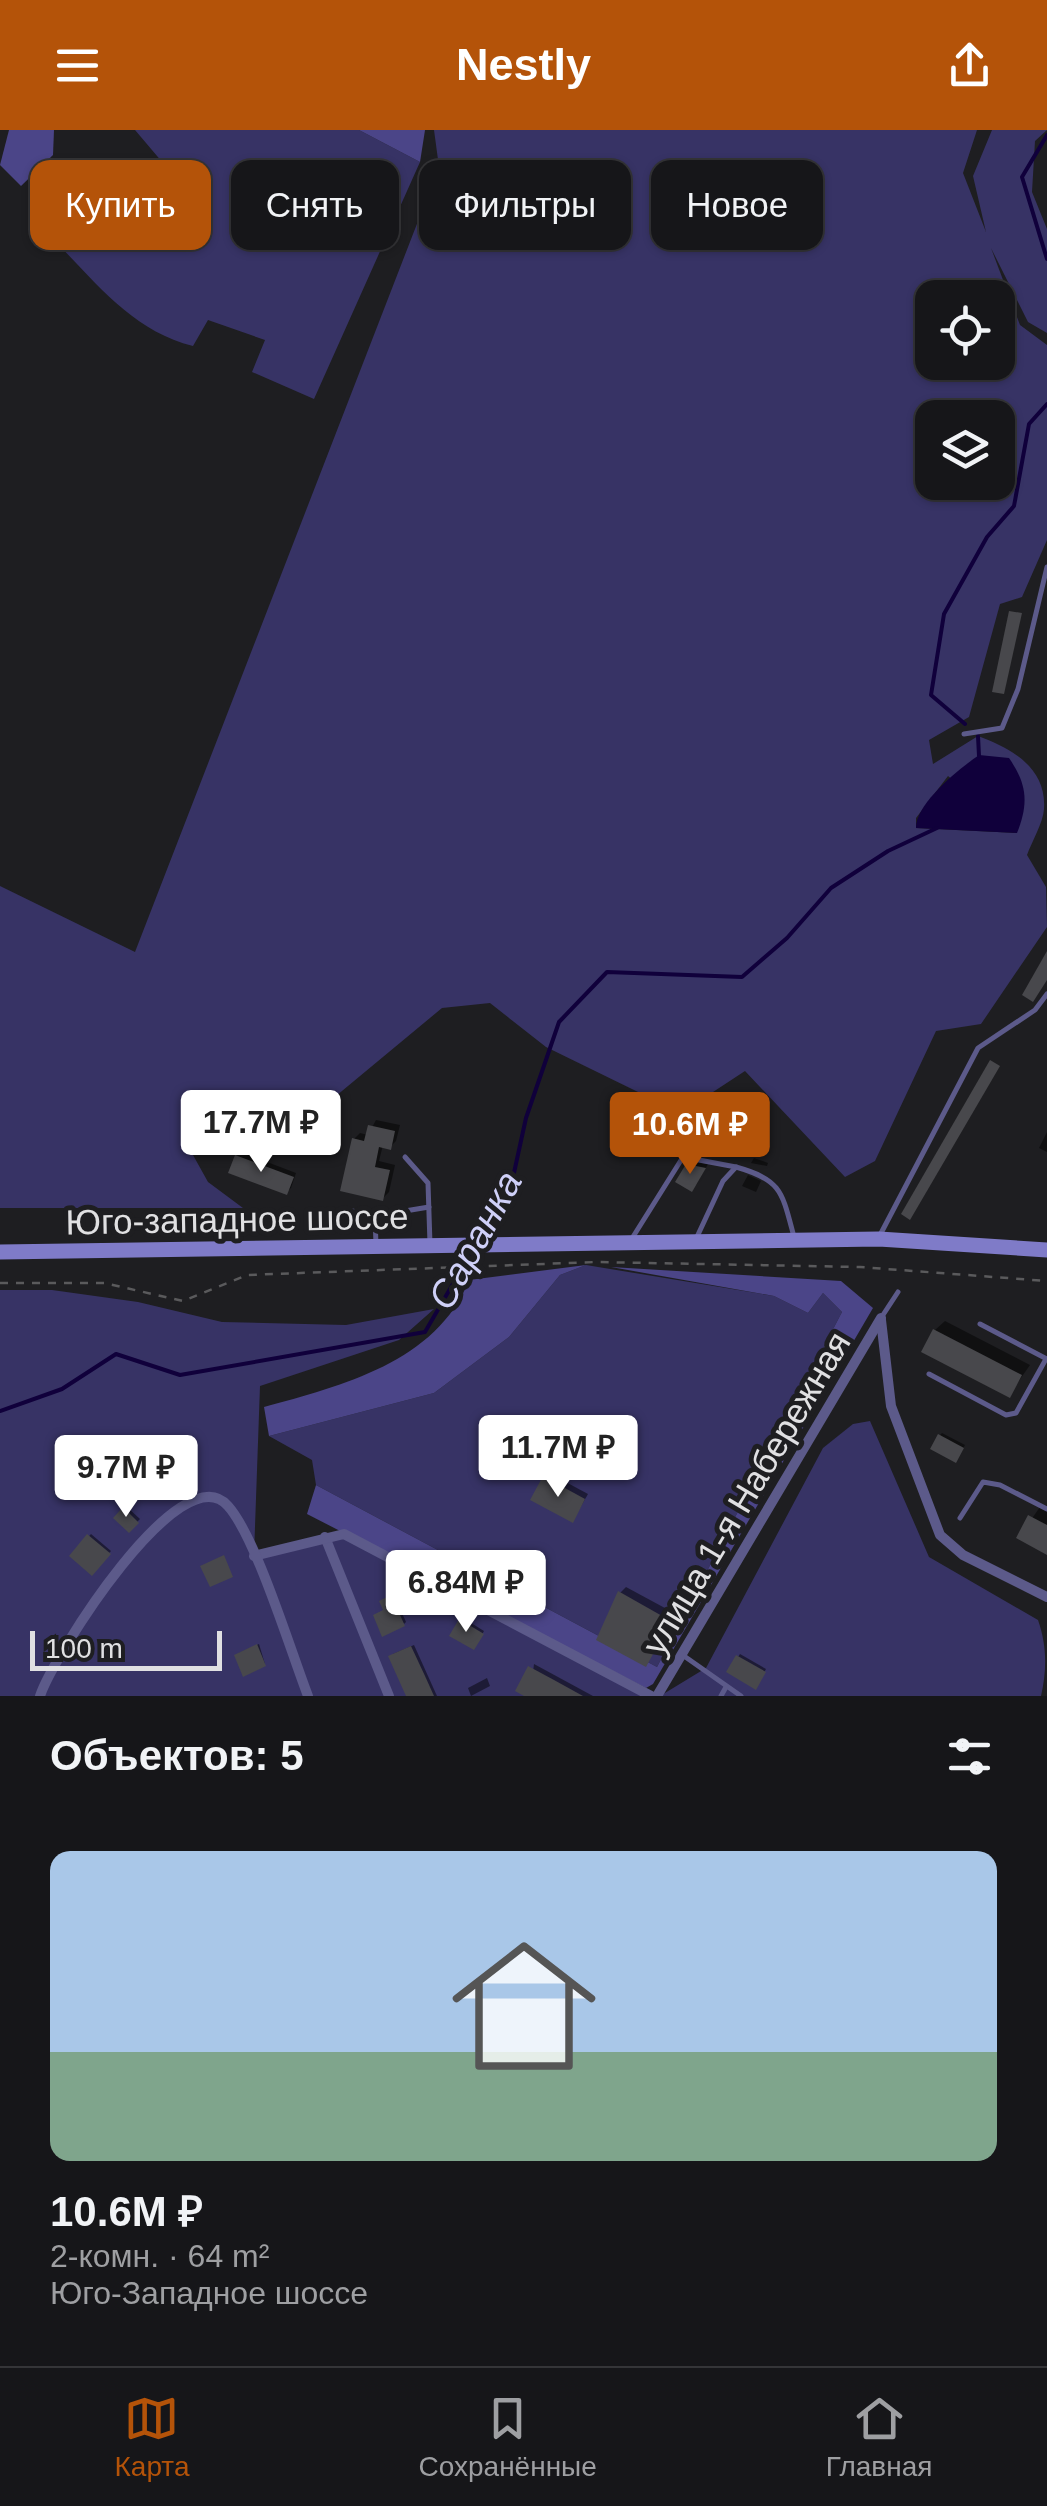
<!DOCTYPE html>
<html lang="ru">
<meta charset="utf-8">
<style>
:root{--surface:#161619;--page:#1f1f22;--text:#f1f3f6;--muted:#9e9fa2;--line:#353538;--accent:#b45309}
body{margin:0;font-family:Arial,sans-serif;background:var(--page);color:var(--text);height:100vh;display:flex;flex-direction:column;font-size:38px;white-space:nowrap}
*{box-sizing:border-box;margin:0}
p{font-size:32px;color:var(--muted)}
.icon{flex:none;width:55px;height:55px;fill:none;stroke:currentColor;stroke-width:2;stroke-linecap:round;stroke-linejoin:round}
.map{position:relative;height:1566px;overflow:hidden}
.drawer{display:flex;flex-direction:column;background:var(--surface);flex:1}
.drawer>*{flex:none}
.guide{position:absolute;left:30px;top:30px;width:988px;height:90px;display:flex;gap:20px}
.fabs{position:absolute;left:915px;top:150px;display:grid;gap:20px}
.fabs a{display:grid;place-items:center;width:100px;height:100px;border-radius:20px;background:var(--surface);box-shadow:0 2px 8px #0004,0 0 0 2px var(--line);font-size:50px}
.scale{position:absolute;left:30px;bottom:25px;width:192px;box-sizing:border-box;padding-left:10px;border:5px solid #e0e0e2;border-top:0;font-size:28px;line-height:35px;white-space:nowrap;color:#e0e0e2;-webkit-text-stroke:8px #1e1e21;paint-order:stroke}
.price{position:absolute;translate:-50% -85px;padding:0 22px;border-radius:10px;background:#fff;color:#222;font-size:32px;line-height:65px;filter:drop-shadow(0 2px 5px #0008)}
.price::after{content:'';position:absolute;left:50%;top:60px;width:30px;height:22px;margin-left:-15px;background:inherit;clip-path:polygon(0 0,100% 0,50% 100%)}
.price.active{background:var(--accent);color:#fff}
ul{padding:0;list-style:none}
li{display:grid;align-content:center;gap:20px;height:530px;padding:0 50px}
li+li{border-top:2px solid var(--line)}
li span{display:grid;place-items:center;height:310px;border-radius:20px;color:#555}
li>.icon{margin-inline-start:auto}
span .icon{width:180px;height:180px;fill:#fffc;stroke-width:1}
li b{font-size:42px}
h2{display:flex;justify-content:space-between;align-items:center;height:120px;padding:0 50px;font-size:42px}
.tag{padding:0 35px;border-radius:20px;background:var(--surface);box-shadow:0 2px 8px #0004,0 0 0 2px var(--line);font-size:35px;line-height:90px}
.tag.active{background:var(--accent);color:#fff}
header{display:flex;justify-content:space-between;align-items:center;height:130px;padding:0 50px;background:var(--accent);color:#fff;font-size:45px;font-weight:800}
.tab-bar{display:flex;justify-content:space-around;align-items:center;height:140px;border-top:2px solid var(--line);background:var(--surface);font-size:28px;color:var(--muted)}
.tab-bar a{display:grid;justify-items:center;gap:5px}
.tab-bar .active{color:var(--accent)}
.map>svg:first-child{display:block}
.green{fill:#373365;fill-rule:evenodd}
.forest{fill:#4b4588}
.water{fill:#10003b}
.shadow{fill:#0007}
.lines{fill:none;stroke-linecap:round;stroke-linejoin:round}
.stream{stroke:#10003b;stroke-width:4}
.building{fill:#48484c}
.path{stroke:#5a5a5c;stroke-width:2.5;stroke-dasharray:8 8;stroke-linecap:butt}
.lane{stroke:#5c5a8a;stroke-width:5}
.street{stroke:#5c5a8a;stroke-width:10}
.secondary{stroke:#7f7bc8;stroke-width:15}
.labels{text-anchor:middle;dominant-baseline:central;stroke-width:10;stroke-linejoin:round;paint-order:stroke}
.street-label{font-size:35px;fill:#e0e0e2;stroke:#1e1e21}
.water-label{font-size:38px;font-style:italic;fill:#cfd0f8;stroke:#1e1e21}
</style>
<header><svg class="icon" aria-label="menu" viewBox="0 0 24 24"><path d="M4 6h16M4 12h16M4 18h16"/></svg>Nestly<svg class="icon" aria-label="share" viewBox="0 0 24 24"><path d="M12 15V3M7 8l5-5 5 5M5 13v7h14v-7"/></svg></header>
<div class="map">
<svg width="1047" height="1566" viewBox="0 0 1047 1566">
<rect width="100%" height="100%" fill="#1e1e21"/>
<g class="green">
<path d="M135 0H359L420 32 314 269 252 242 265 210 208 190 193 216C133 201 97 154 55 111L57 78 82 53 133 107 191 66Z"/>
<path d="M434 0H977L963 43 986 102 973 46 992 0H1047L1035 11 1032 62 1047 99V203L1028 192 991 118 1020 195 1047 215V410L1022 467 1000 474 969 587 929 610 933 634 978 606C1010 618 1047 637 1044 679 1043 693 1032 711 1027 725L1046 757 1047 797 981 894 936 901 875 1031 845 1047 745 941 681 983 546 917 490 873 442 878 301 995 202 993 188 1016 208 1052 243 1078H0V756L135 822 439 37ZM932 168H998V232H932ZM932 288H998V352H932ZM948 646 1017 703 916 698V688Z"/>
<polygon points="586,1135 774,1166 808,1183 823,1163 842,1182 657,1537 316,1355 312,1330 269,1306 434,1263 509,1207 560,1145"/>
<polygon points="0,1160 52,1160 138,1172 222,1192 346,1195 434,1179 399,1210 260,1256 254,1425 344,1404 651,1566 0,1566"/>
<path d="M870 1291 929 1427 1038 1490C1047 1516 1047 1539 1041 1566H660L706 1538 823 1318 853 1294Z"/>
</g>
<g class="forest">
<polygon points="9,0 54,0 53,25 21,56 0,35"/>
<polygon points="359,0 425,0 420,32"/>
<path d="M586 1135 560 1145 509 1207 434 1263 269 1306 264 1277C341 1256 437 1232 469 1150Z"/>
<polygon points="611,1137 841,1151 873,1178 653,1554 646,1558 307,1384 316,1355 657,1537 842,1182 823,1163 808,1183 774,1166"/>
</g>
<path class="water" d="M979 625 1009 628C1027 654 1029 673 1017 703L916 698C915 674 960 638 979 625Z"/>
<g class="shadow">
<polygon points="376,990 400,995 396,1011 390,1017 383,1015 379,1031 395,1035 389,1062 382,1069 354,1009 360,1003 368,1005"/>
<polygon points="626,996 636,1001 628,1016 617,1011"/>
<polygon points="1047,1002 1047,1022 1039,1018"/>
<polygon points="705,1004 720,1012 711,1023 694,1020"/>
<polygon points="241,1022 296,1043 291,1058 286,1062 237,1026"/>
<polygon points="754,1028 768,1033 767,1036 751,1033"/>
<polygon points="693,1031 708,1034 696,1055 688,1036"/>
<polygon points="748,1045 761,1051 756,1062 742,1056"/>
<polygon points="945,1191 1030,1235 1009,1265 935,1200"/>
<polygon points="942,1303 965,1315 958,1328 940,1305"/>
<polygon points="549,1343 588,1364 576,1385 545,1348"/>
<polygon points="127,1377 140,1389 129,1400 117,1388"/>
<polygon points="1040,1377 1047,1380 1047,1422 1019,1407"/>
<polygon points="91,1404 111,1421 92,1442 72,1426"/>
<polygon points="626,1457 676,1484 645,1534 620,1463"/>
<polygon points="394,1465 406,1492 404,1494 385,1480 384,1469"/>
<polygon points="463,1488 484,1501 476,1515 461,1491"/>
<polygon points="259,1514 265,1534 239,1523"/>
<polygon points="414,1515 437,1566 409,1566 393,1524"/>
<polygon points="740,1524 766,1539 758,1554 738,1527"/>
<polygon points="534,1534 593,1566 530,1566"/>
<polygon points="487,1548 490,1556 471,1566 468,1558"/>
</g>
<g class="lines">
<g class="stream">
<polyline points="1047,5 1022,47 1047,129"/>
<polyline points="965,594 931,565 944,484 987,407 1014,376 1029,294 1047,274"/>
<polyline points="978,606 979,626"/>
<polyline points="476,1112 483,1096 510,1061 526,988 559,892 607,842 742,847 787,808 831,758 888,721 937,698"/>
<polyline points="0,1281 62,1259 116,1224 180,1245 425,1202 472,1121"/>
</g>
</g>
<g class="building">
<polygon points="1009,481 1022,483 1004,564 992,562"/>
<polygon points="1047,821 1047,850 1033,872 1022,865"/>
<polygon points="990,930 1000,936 910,1090 901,1084"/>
<polygon points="368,995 395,1001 391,1020 379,1017 375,1037 390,1040 383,1071 340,1061 352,1008 364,1011"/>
<polygon points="235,1025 294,1047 287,1065 228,1043"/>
<polygon points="686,1034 706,1038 692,1062 675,1052"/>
<polygon points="933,1199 1022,1245 1010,1268 921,1222"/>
<polygon points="938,1304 964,1318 956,1333 930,1319"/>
<polygon points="543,1346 585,1369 573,1393 530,1370"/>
<polygon points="123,1377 139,1393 129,1403 113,1388"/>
<polygon points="1028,1385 1047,1395 1047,1425 1016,1408"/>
<polygon points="87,1404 111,1424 92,1446 69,1426"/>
<polygon points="224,1425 233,1447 210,1457 200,1436"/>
<polygon points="618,1461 671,1491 646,1537 596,1510"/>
<polygon points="391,1465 405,1496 382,1507 373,1485 383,1480 379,1471"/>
<polygon points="459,1489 484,1504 474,1520 449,1506"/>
<polygon points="257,1514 266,1536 243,1547 234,1525"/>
<polygon points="411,1516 425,1546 434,1566 406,1566 388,1526"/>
<polygon points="736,1525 766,1542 756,1560 726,1542"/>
<polygon points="528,1536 554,1550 583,1566 524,1566 515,1561"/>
</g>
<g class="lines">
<polyline class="path" points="0,1153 104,1153 183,1171 247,1145 596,1132 860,1137 1047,1151"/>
<g class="lane">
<polyline points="964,604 1002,598 1018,559 1047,437"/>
<polyline points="405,1027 428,1053 430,1114"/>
<polyline points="343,1079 375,1086 376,1115"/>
<polyline points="375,1086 429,1077"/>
<polyline points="879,1107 978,918 1035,880 1047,864"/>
<path d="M696 1109 723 1051 736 1037C782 1050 782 1062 794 1107"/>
<polyline points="631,1110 683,1027 736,1037"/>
<polyline points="881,1188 898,1162"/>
<polyline points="980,1194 1047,1229"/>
<polyline points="929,1244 1006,1285 1016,1283 1046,1229"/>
<polyline points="960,1388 983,1352 1000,1355 1047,1379"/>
<polyline points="684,1526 741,1566"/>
<polyline points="721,1566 726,1557"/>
</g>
<g class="street">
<polyline points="881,1190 891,1276 940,1405 963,1425 1047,1467"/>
<polyline points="325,1407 389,1566"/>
<polyline points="254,1426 344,1404 651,1566"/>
<path d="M40 1566C53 1527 181 1322 228 1376 256 1407 291 1522 308 1566"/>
<polyline points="657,1566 881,1188"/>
</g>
<polyline class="secondary" points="0,1122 879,1109 1047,1120"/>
</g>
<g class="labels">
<g class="street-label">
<text transform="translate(237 1089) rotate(-1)">Юго-западное шоссе</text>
<text transform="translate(746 1363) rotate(-59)">улица 1-я Набережная</text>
</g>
<g class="water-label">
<text transform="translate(475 1110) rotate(-61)">Саранка</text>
</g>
</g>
</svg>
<div class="fabs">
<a><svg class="icon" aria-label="locate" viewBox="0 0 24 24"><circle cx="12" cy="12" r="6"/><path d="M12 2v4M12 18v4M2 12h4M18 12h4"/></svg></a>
<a><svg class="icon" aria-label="layers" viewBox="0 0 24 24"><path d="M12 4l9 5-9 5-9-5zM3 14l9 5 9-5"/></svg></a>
</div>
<div class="scale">100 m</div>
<b class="price" style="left:261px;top:1045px">17.7M ₽</b>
<b class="price active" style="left:690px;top:1047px">10.6M ₽</b>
<b class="price" style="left:558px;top:1370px">11.7M ₽</b>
<b class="price" style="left:126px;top:1390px">9.7M ₽</b>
<b class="price" style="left:466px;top:1505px">6.84M ₽</b>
<div class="guide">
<a class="tag active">Купить</a>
<a class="tag">Снять</a>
<a class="tag">Фильтры</a>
<a class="tag">Новое</a>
</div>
</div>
<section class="drawer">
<h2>Объектов: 5<svg class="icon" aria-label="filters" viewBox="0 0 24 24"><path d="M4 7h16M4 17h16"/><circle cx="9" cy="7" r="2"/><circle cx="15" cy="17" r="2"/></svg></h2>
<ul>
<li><span style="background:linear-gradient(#a9c7e8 65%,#7fa58c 0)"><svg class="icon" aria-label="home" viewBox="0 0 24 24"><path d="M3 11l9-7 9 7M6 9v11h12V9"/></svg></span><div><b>10.6M ₽</b><p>2-комн. · 64 m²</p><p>Юго-Западное шоссе</p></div></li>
</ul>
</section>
<nav class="tab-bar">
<a class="active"><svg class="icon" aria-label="map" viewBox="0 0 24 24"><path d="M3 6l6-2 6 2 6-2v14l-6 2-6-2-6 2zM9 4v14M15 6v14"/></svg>Карта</a>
<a><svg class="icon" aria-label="saved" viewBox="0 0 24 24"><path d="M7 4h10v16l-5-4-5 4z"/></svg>Сохранённые</a>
<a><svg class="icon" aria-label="home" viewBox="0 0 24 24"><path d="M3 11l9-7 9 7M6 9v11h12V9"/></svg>Главная</a>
</nav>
